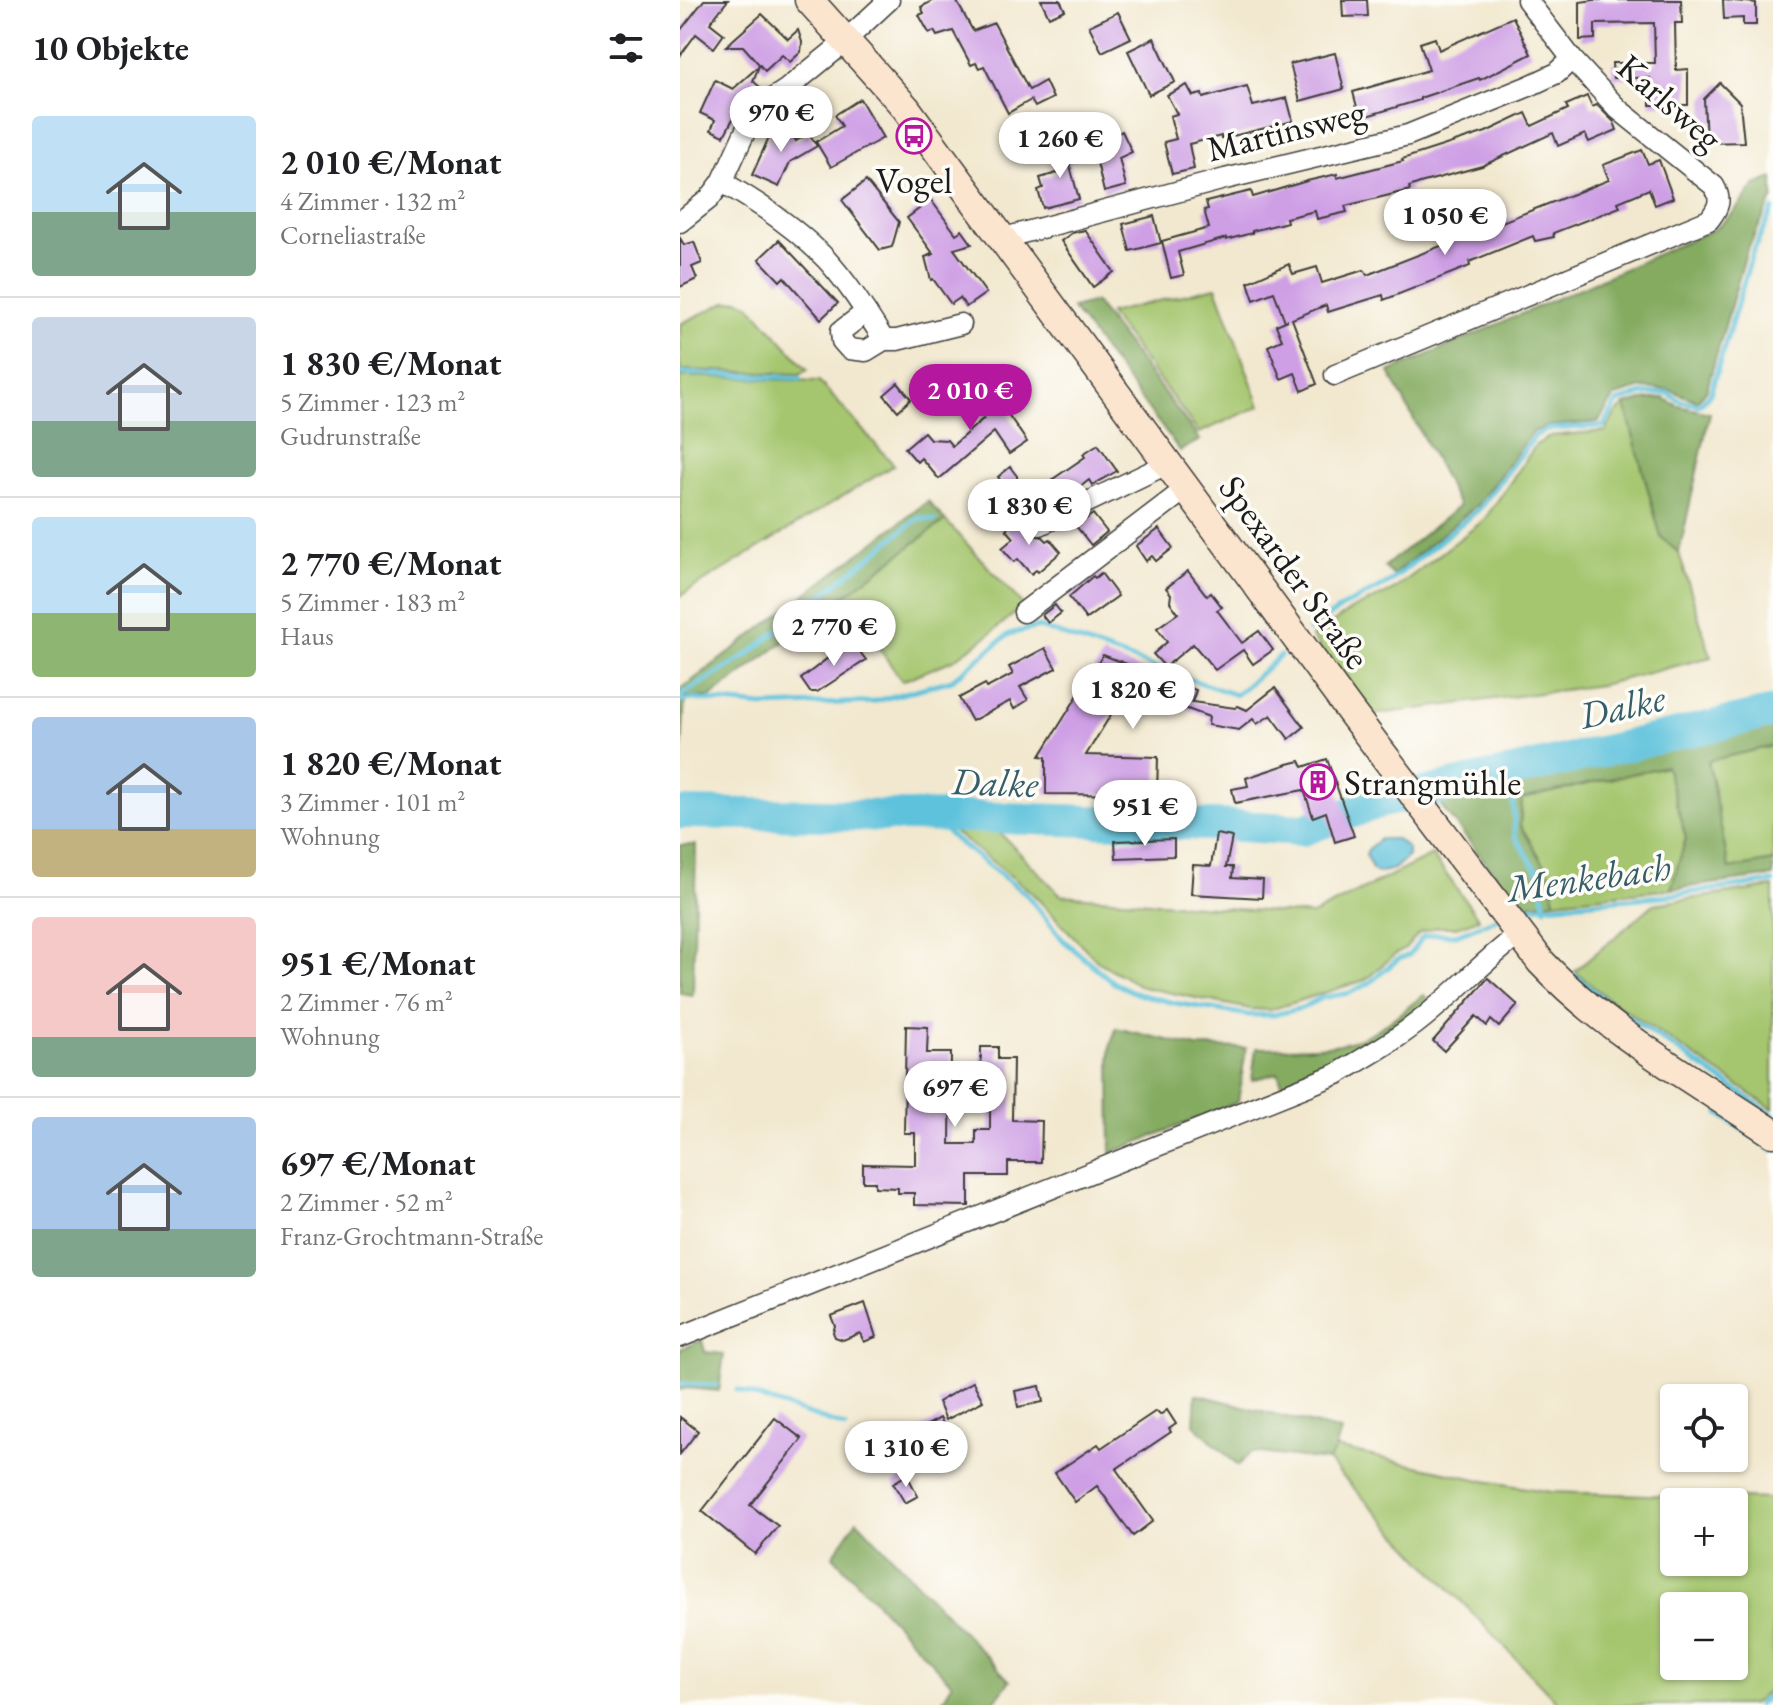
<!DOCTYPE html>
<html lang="de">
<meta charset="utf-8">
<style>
:root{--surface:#fff;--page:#f2f2f2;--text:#202124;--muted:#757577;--line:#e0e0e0;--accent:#b5179e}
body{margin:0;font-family:"EB Garamond",serif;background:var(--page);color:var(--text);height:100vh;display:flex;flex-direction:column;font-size:30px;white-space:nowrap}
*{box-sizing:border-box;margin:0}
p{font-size:26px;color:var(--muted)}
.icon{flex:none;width:44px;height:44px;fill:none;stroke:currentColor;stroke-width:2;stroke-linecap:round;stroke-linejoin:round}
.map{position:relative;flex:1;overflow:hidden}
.sheet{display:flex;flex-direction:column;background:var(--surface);width:680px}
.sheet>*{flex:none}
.buttons{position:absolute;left:980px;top:1384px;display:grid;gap:16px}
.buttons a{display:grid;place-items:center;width:88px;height:88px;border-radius:8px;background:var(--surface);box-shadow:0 2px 6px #0004;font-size:40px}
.price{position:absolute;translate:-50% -68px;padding:0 18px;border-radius:28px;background:#fff;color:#222;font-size:26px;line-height:52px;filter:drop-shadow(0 2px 4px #0008)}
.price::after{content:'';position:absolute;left:50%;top:48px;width:24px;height:18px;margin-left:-12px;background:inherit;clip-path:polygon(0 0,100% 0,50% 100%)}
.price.selected{background:var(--accent);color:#fff}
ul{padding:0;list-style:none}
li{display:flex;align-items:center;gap:24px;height:200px;padding:0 32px}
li+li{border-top:2px solid var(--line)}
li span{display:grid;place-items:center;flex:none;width:224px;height:160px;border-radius:8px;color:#555}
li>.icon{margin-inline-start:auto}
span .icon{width:96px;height:96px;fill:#fffc;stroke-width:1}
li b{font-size:34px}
h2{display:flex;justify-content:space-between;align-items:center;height:96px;padding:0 32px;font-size:34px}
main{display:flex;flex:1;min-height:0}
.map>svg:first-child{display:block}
.green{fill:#a5c66e;stroke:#607145;stroke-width:2;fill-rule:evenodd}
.forest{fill:#84ab61;stroke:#50643e;stroke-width:2}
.water{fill:#5ec2dc;stroke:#3d6f7c;stroke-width:2}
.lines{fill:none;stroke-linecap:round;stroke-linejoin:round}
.stream{stroke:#5ec2dc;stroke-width:5}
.river{stroke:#5ec2dc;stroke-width:32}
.building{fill:#ce9fe5}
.street-casing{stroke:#3c3b37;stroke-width:23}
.secondary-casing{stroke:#3c3b37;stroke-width:31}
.street{stroke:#fff;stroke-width:20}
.secondary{stroke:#fce5cf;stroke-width:28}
.labels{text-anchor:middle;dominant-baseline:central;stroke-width:7;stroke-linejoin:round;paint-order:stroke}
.street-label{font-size:36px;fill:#1c1c1c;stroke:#fdfcf7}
.poi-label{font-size:36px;fill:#1c1c1c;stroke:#fdfcf7}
.water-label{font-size:38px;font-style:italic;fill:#365e69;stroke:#fdfcf7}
</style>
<main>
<section class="sheet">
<h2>10 Objekte<svg class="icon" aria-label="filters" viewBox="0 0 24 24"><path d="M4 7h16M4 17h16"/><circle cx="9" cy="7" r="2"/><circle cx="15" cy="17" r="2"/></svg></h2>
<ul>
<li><span style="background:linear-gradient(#bfe0f5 60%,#7fa58c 0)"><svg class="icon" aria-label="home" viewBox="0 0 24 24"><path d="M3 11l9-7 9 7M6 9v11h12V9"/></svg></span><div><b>2 010 €/Monat</b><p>4 Zimmer · 132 m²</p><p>Corneliastraße</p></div></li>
<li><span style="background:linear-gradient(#c9d6e8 65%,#7fa58c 0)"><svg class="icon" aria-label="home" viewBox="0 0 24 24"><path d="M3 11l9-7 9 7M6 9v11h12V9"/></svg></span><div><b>1 830 €/Monat</b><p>5 Zimmer · 123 m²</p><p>Gudrunstraße</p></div></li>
<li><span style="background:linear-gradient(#bfe0f5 60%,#8fb573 0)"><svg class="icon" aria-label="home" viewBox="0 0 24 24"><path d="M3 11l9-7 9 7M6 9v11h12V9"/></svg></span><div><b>2 770 €/Monat</b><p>5 Zimmer · 183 m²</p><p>Haus</p></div></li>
<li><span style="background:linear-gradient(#a9c7e8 70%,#c2b280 0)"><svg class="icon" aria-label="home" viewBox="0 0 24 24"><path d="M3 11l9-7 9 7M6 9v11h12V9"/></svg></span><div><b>1 820 €/Monat</b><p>3 Zimmer · 101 m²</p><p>Wohnung</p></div></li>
<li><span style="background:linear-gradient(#f6c9c9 75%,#7fa58c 0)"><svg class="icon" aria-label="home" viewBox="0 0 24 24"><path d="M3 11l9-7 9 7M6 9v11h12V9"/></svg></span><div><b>951 €/Monat</b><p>2 Zimmer · 76 m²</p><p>Wohnung</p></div></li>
<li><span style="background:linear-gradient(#a9c7e8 70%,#7fa58c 0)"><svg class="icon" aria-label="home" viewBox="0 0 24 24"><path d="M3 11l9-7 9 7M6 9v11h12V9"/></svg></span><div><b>697 €/Monat</b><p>2 Zimmer · 52 m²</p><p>Franz-Grochtmann-Straße</p></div></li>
</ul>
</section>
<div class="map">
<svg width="1093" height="1705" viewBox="0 0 1093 1705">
<rect width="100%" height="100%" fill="#fdfcf7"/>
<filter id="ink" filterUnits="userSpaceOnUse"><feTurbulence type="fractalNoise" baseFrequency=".0125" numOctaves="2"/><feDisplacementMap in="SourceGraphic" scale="16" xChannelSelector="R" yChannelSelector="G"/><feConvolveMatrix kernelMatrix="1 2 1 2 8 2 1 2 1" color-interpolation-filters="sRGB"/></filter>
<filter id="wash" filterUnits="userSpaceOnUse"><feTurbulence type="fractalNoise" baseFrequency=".006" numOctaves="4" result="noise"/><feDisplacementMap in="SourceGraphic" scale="32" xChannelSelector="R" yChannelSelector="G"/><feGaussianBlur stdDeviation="1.8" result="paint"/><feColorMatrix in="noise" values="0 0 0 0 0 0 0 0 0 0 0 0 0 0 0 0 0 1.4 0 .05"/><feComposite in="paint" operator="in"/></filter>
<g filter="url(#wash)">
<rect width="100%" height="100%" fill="#f2e8cf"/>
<g class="green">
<polygon points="536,287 580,406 519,433 429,313"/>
<polygon points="59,300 70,305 128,370 120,374 0,370 0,324 46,302"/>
<polygon points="0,376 139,381 214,465 0,596"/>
<polygon points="945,405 981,537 999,553 1031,657 921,685 691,715 632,637 672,609 712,591 804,520 856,445 870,436 926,431 935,414"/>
<polygon points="265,520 344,606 301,641 273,660 222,681 163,596"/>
<polygon points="1093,746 1093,861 1049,869 1028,760"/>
<polygon points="986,766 1006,838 991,889 875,901 871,875 840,825 842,799"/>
<polygon points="310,823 381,895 632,915 752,855 799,919 776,927 756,927 739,933 725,949 713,956 685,980 590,1010 570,1009 462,987 417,961 350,891 266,826"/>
<polygon points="1093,887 1093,1109 926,997 895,971 974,904"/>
<path d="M656 1448 805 1481 871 1492 1093 1499V1686L1072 1705H880L648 1461ZM994 1502H1054V1562H994ZM994 1606H1054V1666H994Z"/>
</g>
<g class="forest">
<polygon points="1093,178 1093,198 1067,250 1026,391 1017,401 990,390 962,388 935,396 918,422 868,426 853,432 797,505 713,575 704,567 779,506 709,372 1035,229 1054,212 1075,185"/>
<polygon points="415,302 520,440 500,451 392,308"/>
<polygon points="984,398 998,406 1030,413 999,553 981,537 945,405 962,400"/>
<polygon points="248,501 265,520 31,697 5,697 0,778 0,690"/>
<polygon points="1093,722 1093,746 1028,761 1049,869 1093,861 1093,876 991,889 1006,838 986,766 842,799 840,825 871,875 875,901 839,905 759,803"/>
<polygon points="0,845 16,845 13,995 0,993"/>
<path d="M744 995 750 1002 701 1040 655 1063 602 1085 598 1073 572 1080 576 1048C613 1047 659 1052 693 1032 711 1022 727 1007 744 995Z"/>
<polygon points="436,1028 517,1047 566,1048 558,1102 431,1153 430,1047"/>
<polygon points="22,1340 25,1352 44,1354 39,1391 7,1388 0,1390 0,1349"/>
<polygon points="516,1394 661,1431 656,1448 648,1461 571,1452 558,1466 514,1424"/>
<polygon points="177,1520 330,1681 311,1705 260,1705 272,1684 153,1556"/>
</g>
<polygon class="water" points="700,839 717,839 728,849 728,856 714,869 697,873 692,869 686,855 689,848"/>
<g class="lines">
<g class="stream">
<polyline points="0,373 120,378"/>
<polyline points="629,630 664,606 707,584 799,509 855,436 868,429 924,426 937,402 962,394 988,393 1000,401 1019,405 1030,394 1073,252 1093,209"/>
<polyline points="0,696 69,654 238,518 255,520"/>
<polyline points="0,701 13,699 83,706 192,702 272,680 329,634 359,627 556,695 600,656"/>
<polyline points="831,773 835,836 861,876 865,908"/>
<polyline points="252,817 274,839 347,895 383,940 434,983 458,994 495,1003 569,1015 593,1015 622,1008 641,998 669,993 688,984 717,960 729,955 743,937 755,934 776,935 816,919"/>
<polyline points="832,912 842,908 984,896 1093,882"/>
<polyline points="896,976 925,1001 1093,1115"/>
<polyline points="1039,1114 1093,1150"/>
<polyline points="0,1384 36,1385"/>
<polyline points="57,1390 166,1427"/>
<polyline points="1078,1705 1093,1691"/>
</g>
<polyline class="river" points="0,813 292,817 561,826 623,830 698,803 1093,712"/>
</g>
<g id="blocks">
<g class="building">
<polygon points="24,0 48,0 30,23 44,34 34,48 16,34 0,56 0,31"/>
<polygon points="254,0 276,0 293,31 314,23 349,90 365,81 373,98 355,107 351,100 328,113 304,66 299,68 296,63 291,65 273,31 257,36 254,31 249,33 239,15 244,13 241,7"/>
<polygon points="361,0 380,0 385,10 369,17"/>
<polygon points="662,0 687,0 688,16 663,17"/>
<polygon points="914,0 1001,0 1002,23 995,23 996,70 1008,69 1008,105 995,105 988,97 982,105 970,105 970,78 933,78 932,63 975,63 974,23 915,24 915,39 900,40 900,2"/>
<polygon points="1043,0 1076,3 1076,25 1063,25 1063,18 1044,19"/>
<polygon points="438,12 451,38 422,52 409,26"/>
<polygon points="82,14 108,39 118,30 122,42 121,52 110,62 102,55 85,71 63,46 46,46"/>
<polygon points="833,17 851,54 800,80 799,78 740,98 740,100 680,118 673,92 749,70 740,43 755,38 759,50"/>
<polygon points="474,38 495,82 469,95 448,51"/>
<polygon points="655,53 664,89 620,101 610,64"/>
<polygon points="79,66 73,81 80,87 70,98 66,94 44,136 31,130 35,120 20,113 35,80 53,89"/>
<polygon points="1040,83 1060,103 1064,142 1026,143 1024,99"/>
<polygon points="507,85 513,96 522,94 523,98 567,86 573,106 607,98 613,121 541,139 541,136 509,144 514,169 492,174 484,142 496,139 490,116 497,114 487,95"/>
<polygon points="907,96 912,107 917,105 934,122 937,130 909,142 905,134 878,146 873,133 802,166 740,183 729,187 730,190 665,206 667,212 637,219 635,211 606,218 607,222 572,231 572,233 546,240 546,238 498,252 504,275 491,278 482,241 529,228 524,210 528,209 526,202 571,191 573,197 627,181 657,174 657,178 723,161 722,159 806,132 846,113 852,126 888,109 886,105"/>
<polygon points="180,99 203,138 151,167 136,142 162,126 155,115"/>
<polygon points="103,120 116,141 128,133 137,146 110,162 99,187 72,175 94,126"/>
<polygon points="442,131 452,152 439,158 446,186 424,192 416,158 428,152 422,141"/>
<polygon points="394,146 397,160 389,162 399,199 363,208 358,190 363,188 360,178 377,173 371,152"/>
<polygon points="962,150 968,164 979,160 993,198 975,205 969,189 938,202 940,207 873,233 874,237 855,241 853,236 789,262 790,266 704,300 703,295 648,312 646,305 612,319 637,384 622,391 615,373 601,379 588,346 602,340 596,325 608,320 605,321 594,292 574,300 568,282 609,264 613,274 637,267 642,283 684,270 687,275 929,180 923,165"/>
<polygon points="186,181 219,222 212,247 200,250 162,200"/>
<polygon points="251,200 276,234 282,230 292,244 274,249 306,293 286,307 280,298 271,304 253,279 251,280 245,257 254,254 249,255 252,252 227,218"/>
<polygon points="474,216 481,243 450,251 443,224"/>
<polygon points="405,230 434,272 413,287 381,241 392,233"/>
<polygon points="0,238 4,245 14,242 22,263 12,267 17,279 0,287"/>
<polygon points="99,240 158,303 141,319 104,277 100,281 79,259"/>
<polygon points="300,373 347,442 329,454 314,432 259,479 241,458 237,462 225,448 244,432 250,439 267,440 272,446 304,418 282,385"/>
<polygon points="218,383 231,399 218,411 204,395"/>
<polygon points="418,444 437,471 412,485 409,480 386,498 373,479 405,457 403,454"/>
<polygon points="330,467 337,476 337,481 331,486 325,486 318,477"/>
<polygon points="343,514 348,520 348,530 352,535 363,537 367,541 370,539 381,552 358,572 356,570 351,574 338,559 334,562 322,548 334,538 326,529"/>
<polygon points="413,514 427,532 411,545 396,526"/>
<polygon points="479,529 493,548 476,561 472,556 466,561 456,546"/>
<polygon points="508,571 527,596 531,593 542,607 537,610 562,643 579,631 593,650 573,664 563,650 535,670 513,644 485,667 473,654 487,642 477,628 498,613 490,602 491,594 486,588"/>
<polygon points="421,573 438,596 406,619 389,597 413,576 415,578"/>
<polygon points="375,605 381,613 368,623 362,615"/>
<polygon points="171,640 186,660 137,692 130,692 121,679"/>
<polygon points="365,648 376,668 340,687 348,700 334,709 330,701 292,721 279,698 305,684 307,688 333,674 329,667"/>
<polygon points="423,655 516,690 512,702 555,708 558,706 567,710 595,688 624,727 609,739 591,715 577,724 573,719 559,730 528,725 529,717 448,687 406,755 478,757 477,795 366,794 366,757 360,756"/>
<polygon points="647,759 674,836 655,842 646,812 633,817 624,790 555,803 552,789 568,786 566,778 608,764 620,761 623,767"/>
<polygon points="536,834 552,837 546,867 553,867 552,878 583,880 582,898 511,894 513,865 531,866"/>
<polygon points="494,839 494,856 436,858 435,841"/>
<polygon points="808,978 838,1005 819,1027 811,1020 807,1026 796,1016 764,1051 753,1041"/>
<polygon points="226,1026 248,1027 247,1053 271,1053 270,1144 296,1144 296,1130 310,1130 310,1099 300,1099 301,1047 318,1047 318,1059 333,1059 332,1120 362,1121 361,1162 328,1162 328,1176 289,1176 289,1206 234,1205 234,1193 218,1193 218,1188 195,1187 195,1182 183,1182 183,1164 235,1165 235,1133 224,1133"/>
<polygon points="185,1303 196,1337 184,1342 180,1333 163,1340 155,1337 153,1332 155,1326 151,1316"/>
<polygon points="293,1382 303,1401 266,1420 258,1402"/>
<polygon points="360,1386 363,1402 338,1407 335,1391"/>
<polygon points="487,1410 496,1424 489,1429 491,1432 436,1469 473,1521 453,1536 417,1486 395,1502 375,1473 418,1444 421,1448 476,1411 480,1415"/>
<polygon points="0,1417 18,1431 0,1454"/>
<polygon points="95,1418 122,1439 70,1505 98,1526 75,1554 22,1511"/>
<polygon points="260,1418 268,1432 250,1441 253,1446 228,1459 218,1441"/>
<polygon points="227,1475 238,1496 225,1503 213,1483"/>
</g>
</g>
</g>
<g filter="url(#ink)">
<use href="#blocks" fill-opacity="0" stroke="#3c3b37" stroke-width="2"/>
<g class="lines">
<defs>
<g id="street">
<path d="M42 182C79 203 116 228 146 259 169 284 186 312 204 340"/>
<polyline points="0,222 29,199 42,182 71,119 83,105 107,89 155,50 209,0"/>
<polyline points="324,238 545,179 728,135 849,86 877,73 892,59"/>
<polyline points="186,312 161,331 162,341 169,349 186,351 204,340 217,340 281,324"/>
<path d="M655 375 1029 220C1039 207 1042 200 1034 186L938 109 892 59 847 0"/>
<polyline points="360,525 489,463"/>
<polyline points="344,612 507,488"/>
<path d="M0 1337 657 1074C691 1054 725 1035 755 1008 784 984 808 957 839 935"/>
</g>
<path id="secondary" d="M129 0 226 108 670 711 861 962C927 1032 1014 1080 1093 1133"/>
</defs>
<use href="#street" class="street-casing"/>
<use href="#secondary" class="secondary-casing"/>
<use href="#street" class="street"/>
<use href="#secondary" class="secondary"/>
</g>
</g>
<defs>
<symbol id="bus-ring" viewBox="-11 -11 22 22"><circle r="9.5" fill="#fdfcf7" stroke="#b5179e" stroke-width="1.5"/><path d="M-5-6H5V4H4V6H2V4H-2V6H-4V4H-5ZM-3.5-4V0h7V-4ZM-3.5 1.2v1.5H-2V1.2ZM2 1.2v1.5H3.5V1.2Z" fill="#b5179e"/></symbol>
<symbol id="building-ring" viewBox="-11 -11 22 22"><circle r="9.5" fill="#fdfcf7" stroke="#b5179e" stroke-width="1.5"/><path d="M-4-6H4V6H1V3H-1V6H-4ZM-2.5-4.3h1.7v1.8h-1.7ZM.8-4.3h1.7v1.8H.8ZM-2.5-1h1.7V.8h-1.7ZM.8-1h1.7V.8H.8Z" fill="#b5179e"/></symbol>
</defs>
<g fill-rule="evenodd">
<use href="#bus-ring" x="214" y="116" width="40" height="40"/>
<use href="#building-ring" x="618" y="762" width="40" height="40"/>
</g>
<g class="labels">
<g class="street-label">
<text transform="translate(990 102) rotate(41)">Karlsweg</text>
<text transform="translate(606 130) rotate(-14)">Martinsweg</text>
<text transform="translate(615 572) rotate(54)">Spexarder Straße</text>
</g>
<g class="poi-label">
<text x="234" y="180">Vogel</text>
<text x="664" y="782" text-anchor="start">Strangmühle</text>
</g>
<g class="water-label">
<text transform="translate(942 706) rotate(-13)">Dalke</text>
<text transform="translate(315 782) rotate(2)">Dalke</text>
<text transform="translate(909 877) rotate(-8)">Menkebach</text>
</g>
</g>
</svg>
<div class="buttons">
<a><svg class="icon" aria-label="locate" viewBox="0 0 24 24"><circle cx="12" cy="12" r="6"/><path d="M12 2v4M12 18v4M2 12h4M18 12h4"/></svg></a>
<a>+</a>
<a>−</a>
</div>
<b class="price" style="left:101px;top:154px">970 €</b>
<b class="price" style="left:380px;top:180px">1 260 €</b>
<b class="price" style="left:765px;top:257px">1 050 €</b>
<b class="price selected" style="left:290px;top:432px">2 010 €</b>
<b class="price" style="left:349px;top:547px">1 830 €</b>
<b class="price" style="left:154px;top:668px">2 770 €</b>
<b class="price" style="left:453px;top:731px">1 820 €</b>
<b class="price" style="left:465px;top:848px">951 €</b>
<b class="price" style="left:275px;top:1129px">697 €</b>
<b class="price" style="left:226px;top:1489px">1 310 €</b>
</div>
</main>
